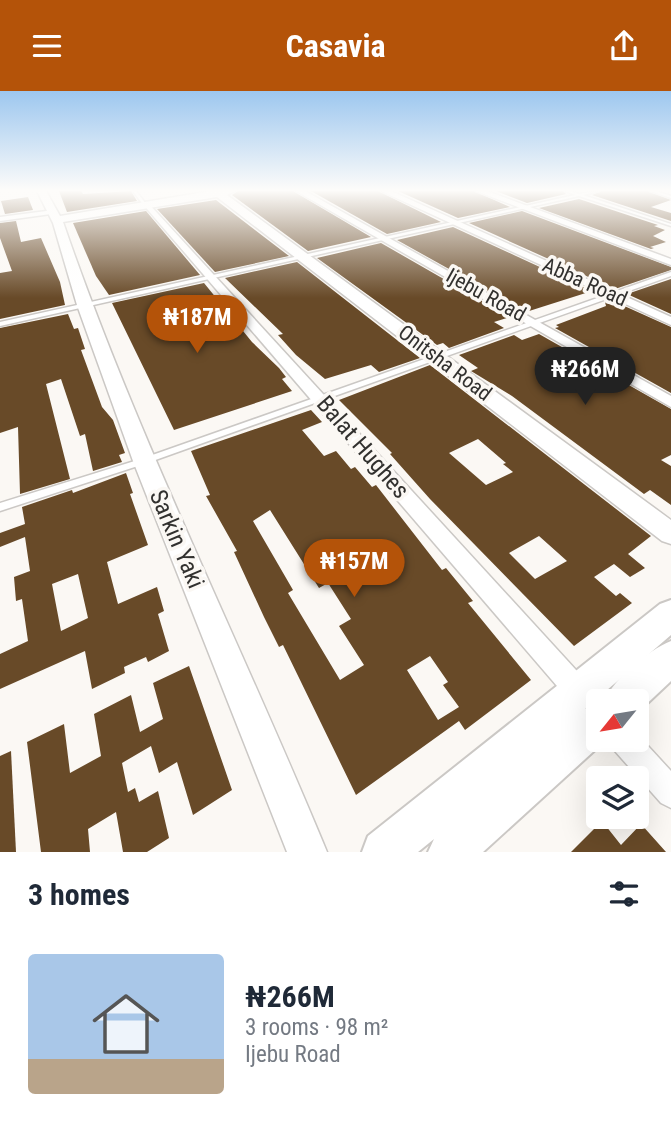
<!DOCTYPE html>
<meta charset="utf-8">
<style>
:root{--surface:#fff;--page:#f2f2f3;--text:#1f2937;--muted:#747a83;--line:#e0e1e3;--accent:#b45309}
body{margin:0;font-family:"Roboto Condensed",sans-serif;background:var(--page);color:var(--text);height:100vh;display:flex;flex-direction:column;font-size:26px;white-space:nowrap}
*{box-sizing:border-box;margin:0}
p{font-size:23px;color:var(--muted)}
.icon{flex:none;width:38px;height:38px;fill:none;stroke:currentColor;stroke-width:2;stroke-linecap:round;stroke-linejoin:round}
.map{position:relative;height:761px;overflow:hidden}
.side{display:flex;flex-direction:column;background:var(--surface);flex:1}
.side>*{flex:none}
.needle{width:46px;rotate:240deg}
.controls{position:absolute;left:586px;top:598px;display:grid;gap:14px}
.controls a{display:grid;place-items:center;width:63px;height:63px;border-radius:7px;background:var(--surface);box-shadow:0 7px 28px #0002;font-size:35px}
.price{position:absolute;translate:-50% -60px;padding:0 16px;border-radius:24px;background:var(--accent);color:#fff;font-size:23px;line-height:46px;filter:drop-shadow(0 2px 4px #0008)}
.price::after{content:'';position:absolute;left:50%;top:42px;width:21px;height:16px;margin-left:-10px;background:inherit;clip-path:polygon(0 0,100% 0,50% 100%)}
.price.on{background:#222;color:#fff}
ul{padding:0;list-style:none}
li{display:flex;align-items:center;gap:21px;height:175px;padding:0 28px}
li+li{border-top:2px solid var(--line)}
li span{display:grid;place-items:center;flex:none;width:196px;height:140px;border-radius:7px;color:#555}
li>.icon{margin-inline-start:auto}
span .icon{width:84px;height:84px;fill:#fffc;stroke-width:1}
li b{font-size:30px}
h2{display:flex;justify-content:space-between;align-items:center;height:84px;padding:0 28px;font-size:30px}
header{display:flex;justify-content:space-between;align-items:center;height:91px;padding:0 28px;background:var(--accent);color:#fff;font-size:32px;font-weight:700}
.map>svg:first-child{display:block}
.building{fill:#684a28;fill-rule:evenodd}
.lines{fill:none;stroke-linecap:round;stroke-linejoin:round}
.service-casing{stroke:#cbc8c5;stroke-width:3}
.minor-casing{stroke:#cbc8c5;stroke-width:3}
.tertiary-casing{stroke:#cbc8c5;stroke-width:3}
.secondary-casing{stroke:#cbc8c5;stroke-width:4}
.service{fill:#fff;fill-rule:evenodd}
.minor{fill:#fff;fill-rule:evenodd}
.tertiary{fill:#fff;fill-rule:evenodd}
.secondary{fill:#fff;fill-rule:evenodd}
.labels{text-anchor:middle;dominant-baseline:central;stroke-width:7;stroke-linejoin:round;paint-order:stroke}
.far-street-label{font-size:21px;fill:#32312f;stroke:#fbf8f4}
.street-label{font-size:24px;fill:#32312f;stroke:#fbf8f4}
</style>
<header><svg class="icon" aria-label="menu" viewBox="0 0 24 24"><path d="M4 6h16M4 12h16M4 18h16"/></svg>Casavia<svg class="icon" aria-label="share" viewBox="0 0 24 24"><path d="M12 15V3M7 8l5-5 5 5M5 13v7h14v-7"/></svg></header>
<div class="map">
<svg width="671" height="761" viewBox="0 0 671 761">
<rect width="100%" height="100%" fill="#fbf8f4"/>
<g class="building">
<polygon points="59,100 81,100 83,103 131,100 137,110 67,121"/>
<polygon points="238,100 293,100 371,146 308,160 232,104"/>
<polygon points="311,100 378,100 441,131 387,143"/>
<polygon points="398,100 474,100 510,116 458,127"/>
<polygon points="496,100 563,100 566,103 527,112"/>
<polygon points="601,100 648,100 671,109 651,116 671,122 671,130 592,104"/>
<polygon points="28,106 33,119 5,123 1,110"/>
<polygon points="579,108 658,134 654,135 665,139 653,145 666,151 650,156 654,157 651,158 539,117"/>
<polygon points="216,109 289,165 215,181 157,118"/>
<polygon points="146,120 200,184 109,204 96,185 73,132"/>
<polygon points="522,120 671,176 671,179 615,198 469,132"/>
<polygon points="16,130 21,151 41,147 60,191 65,214 0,228 0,182 12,180 0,147 0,132"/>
<polygon points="453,136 592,200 526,221 397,149"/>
<polygon points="381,152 510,226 494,231 504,237 449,257 443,252 437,254 317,167"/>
<polygon points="297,171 420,267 379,281 371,274 325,288 296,264 278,244 283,243 225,187"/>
<polygon points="671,188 671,223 627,203"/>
<polygon points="204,192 252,251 279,277 286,286 282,288 292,300 174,339 112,212"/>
<polygon points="611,209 671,236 671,302 555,237 559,236 556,234 606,215 605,211"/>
<polygon points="68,223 74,238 78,237 85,258 81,259 102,316 113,329 125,362 119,364 122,371 93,380 85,343 80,345 61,288 46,293 70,388 20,403 18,336 0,342 0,237"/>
<polygon points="539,243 671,318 671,364 661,369 671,375 671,414 650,399 644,403 512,305 471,280 478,277 459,264 514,244 522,249"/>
<path d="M430 274 651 445 628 463 645 477 630 486 614 473 594 486 616 505 620 502 632 512 574 555 430 408 390 363 392 362 339 309ZM478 348 506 372 503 373 513 381 486 394 449 362ZM539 445 567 470 535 488 509 462Z"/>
<path d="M311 319 322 331 302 339 324 365 336 360 351 378 355 376 372 396 376 394 442 479 446 477 473 510 468 512 531 589 465 639 459 630 356 704 283 554 279 556 264 526 234 461 237 460 206 405 210 404 191 360ZM270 419 319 497 328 492 351 528 339 535 364 574 340 589 288 502 293 499 253 430ZM430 565 448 591 443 594 459 616 438 629 407 579Z"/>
<path d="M126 382 133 402 130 403 148 454 107 471 118 513 157 496 164 520 158 523 169 560 148 571 146 566 124 576 125 582 92 598 85 560 0 598V563L28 550 22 508 16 510 14 486 30 480 25 446 0 456V442L25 433 22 416 72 399 73 402ZM78 483 88 527 61 540 52 493Z"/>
<polygon points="189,575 232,699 193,724 177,671 159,682 151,655 122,672 128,701 135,697 139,711 158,700 169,747 147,761 123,761 116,721 88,738 90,761 41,761 27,651 64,633 70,682 101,665 94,623 131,604 140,641 163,628 153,592"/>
<polygon points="11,660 16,761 0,761 0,665"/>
<polygon points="602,730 621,754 641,733 666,761 571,761"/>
</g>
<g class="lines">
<defs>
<g id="service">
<polygon points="136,100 146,113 146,115 144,115 133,100"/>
<polygon points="571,100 579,103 599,100 583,104 671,133 671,135 579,105 0,235 0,231 575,104 565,100"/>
<polygon points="656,100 671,105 671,107 650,100"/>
<polygon points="671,181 671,185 147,372 0,420 0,412 141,368"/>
</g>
<g id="minor">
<polygon points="296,100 305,100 671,305 671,316"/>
<polygon points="381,100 391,100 671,226 671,234"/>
<polygon points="476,100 487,100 671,168 671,174"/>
<polygon points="142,112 148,112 587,591 591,600 587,609 578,613 569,609"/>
<polygon points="54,119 51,123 0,130 0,126"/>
<polygon points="637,643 671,680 671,717 661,712 614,659 610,649 637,649"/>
</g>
<path id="tertiary" d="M37 100H46L60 125 211 100H235L227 104 671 429V453L662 450 217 106 63 131C137 347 240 550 327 761H287L133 370 77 214 53 132Z"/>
<g id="secondary">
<polygon points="671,509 671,544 585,618 598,613 598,649 606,649 483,761 428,761 434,748 418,761 362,761 368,745 660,513"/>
<path d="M671 550V590L637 622V611H604C614 587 647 560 671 550Z"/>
</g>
</defs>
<use href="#service" class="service-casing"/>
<use href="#minor" class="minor-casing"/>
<use href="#tertiary" class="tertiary-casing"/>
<use href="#secondary" class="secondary-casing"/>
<use href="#service" class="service"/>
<use href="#minor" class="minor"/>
<use href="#tertiary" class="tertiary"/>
<use href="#secondary" class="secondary"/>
</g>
<linearGradient id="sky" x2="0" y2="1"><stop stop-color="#9dc7ef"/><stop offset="0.48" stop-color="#fdfcfa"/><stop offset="1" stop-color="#fdfcfa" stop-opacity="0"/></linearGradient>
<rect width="671" height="207" fill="url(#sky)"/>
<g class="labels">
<g class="far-street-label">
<text transform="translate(585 191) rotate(24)">Abba Road</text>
<text transform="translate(486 204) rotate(29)">Ijebu Road</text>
<text transform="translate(445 272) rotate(37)">Onitsha Road</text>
</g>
<g class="street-label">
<text transform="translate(363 356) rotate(49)">Balat Hughes</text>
<text transform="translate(177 448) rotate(67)">Sarkin Yaki</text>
</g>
</g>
</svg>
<div class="controls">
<a><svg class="needle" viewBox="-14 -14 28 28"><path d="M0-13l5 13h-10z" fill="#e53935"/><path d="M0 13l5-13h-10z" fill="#747a83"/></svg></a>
<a><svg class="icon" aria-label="layers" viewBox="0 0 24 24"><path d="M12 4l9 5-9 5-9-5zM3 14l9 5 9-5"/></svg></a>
</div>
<b class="price" style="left:197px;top:264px">₦187M</b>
<b class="price on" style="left:585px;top:316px">₦266M</b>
<b class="price" style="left:354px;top:508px">₦157M</b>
</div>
<section class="side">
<h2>3 homes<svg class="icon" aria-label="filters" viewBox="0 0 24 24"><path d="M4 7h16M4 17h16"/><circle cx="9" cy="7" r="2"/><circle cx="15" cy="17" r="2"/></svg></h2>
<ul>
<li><span style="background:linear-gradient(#a9c7e8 75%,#b9a48a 0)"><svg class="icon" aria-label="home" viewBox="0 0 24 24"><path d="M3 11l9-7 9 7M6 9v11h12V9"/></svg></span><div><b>₦266M</b><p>3 rooms · 98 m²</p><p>Ijebu Road</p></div></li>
</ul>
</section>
